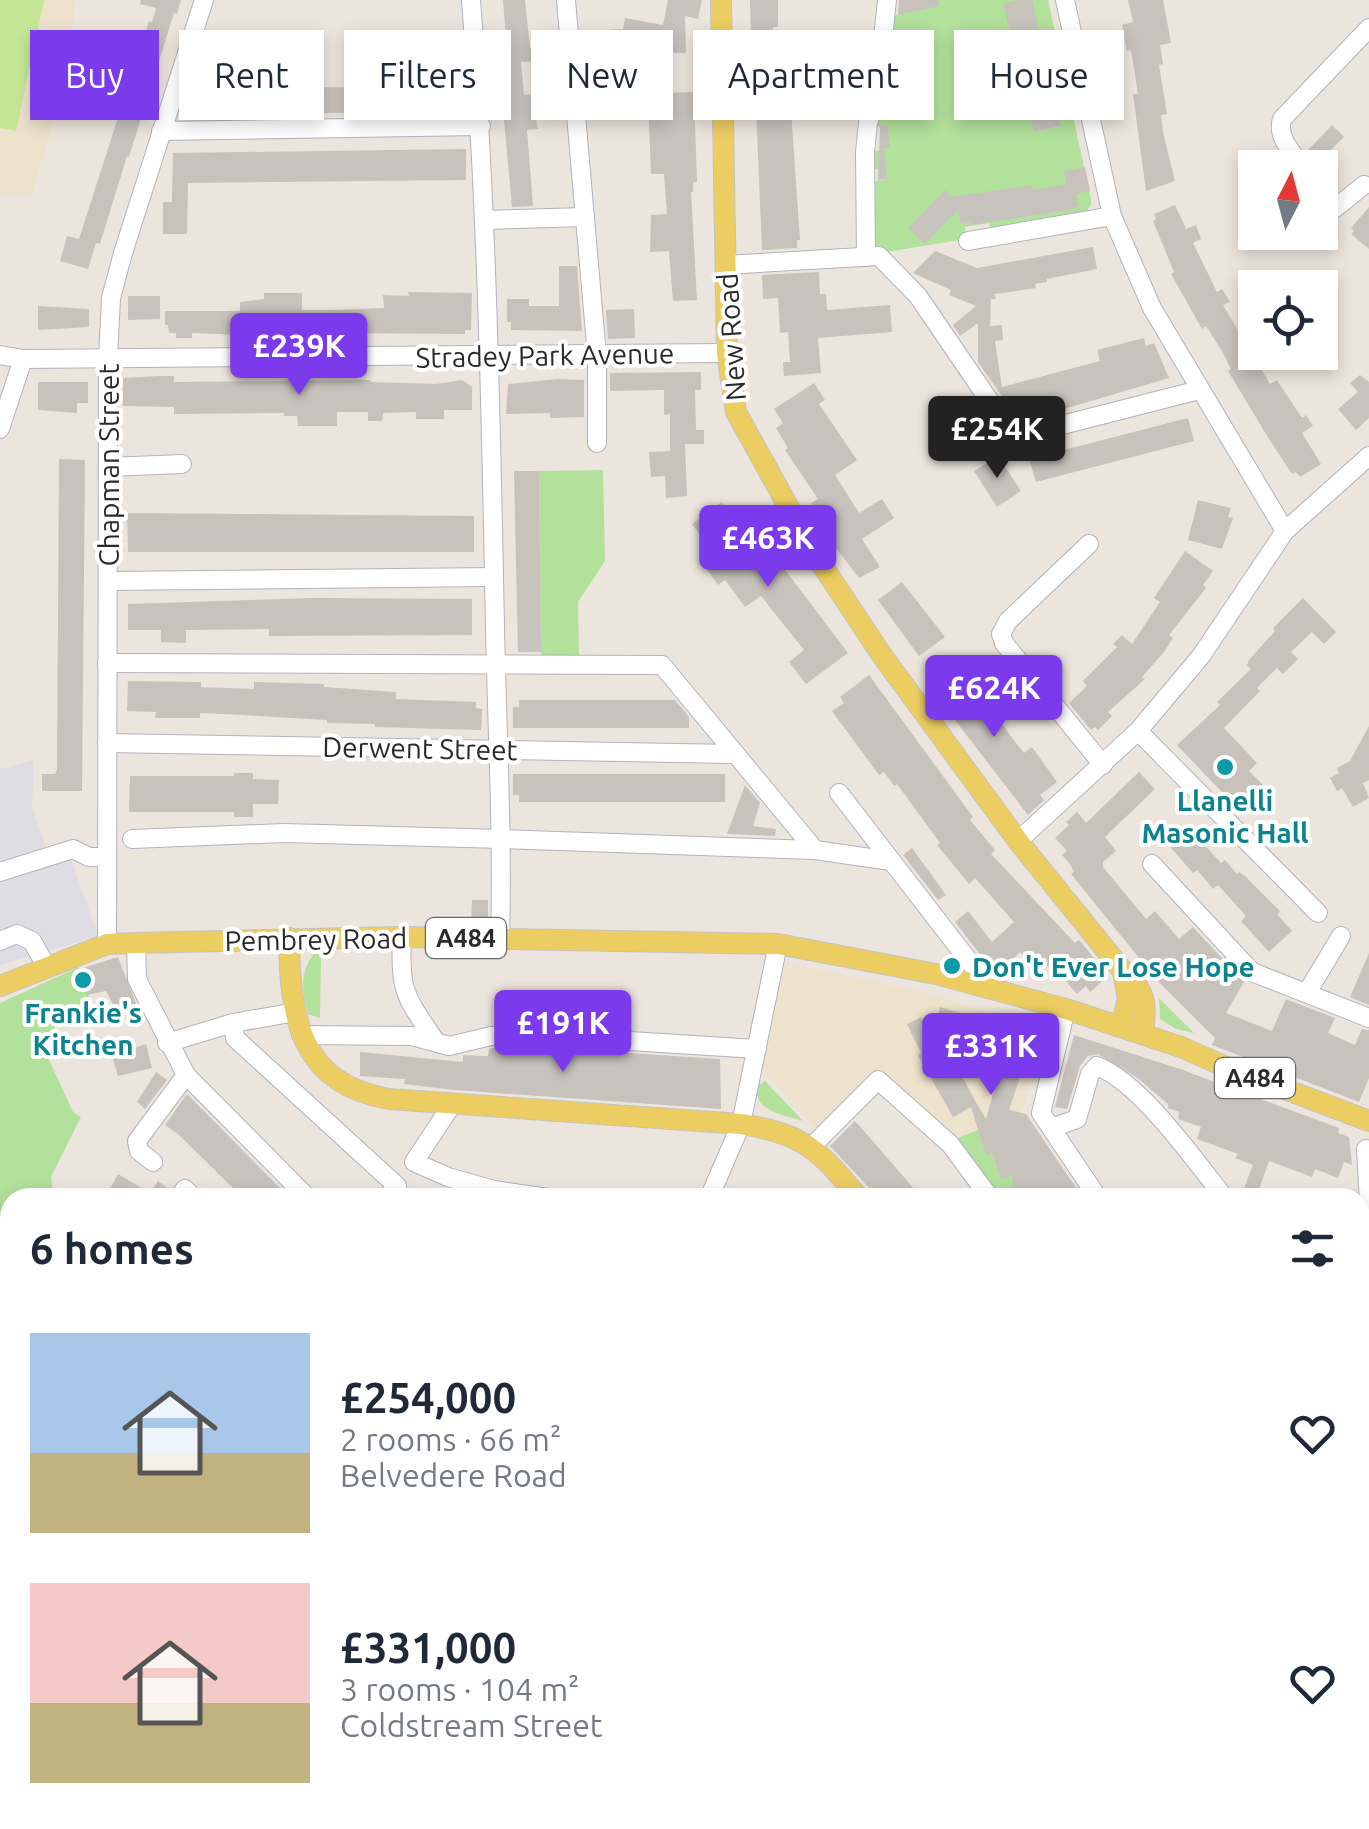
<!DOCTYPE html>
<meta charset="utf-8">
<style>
:root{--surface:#fff;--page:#f2f2f3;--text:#1f2937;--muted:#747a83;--accent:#7c3aed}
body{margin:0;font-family:Ubuntu,sans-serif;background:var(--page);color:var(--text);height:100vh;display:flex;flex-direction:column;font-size:38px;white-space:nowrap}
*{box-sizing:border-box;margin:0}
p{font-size:32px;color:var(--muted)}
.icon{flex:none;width:55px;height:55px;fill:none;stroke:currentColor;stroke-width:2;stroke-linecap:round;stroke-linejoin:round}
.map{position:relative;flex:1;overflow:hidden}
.drawer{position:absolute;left:0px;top:1188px;width:1370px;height:642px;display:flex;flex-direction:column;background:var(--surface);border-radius:30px 30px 0 0;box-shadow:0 5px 15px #0003}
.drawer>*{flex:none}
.hud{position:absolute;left:30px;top:30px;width:1310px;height:90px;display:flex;gap:20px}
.needle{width:65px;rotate:6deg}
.fabs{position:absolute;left:1238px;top:150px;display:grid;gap:20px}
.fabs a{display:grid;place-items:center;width:100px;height:100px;border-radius:0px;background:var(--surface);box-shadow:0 5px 15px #0003;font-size:50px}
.price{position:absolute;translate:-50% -85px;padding:0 22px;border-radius:10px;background:var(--accent);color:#fff;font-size:32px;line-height:65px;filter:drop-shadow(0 2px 5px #0008)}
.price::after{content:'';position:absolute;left:50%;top:60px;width:30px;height:22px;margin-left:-15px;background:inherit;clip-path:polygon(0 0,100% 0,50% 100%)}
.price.active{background:#222;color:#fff}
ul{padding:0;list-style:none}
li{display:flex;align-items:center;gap:30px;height:250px;padding:0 30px}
li span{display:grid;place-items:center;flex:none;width:280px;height:200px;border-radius:0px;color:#555}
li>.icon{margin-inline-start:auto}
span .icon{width:120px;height:120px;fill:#fffc;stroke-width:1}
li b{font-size:42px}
h2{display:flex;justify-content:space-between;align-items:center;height:120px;padding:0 30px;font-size:42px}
.pill{padding:0 35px;border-radius:0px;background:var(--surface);box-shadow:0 5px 15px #0003;font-size:35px;line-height:90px}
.pill.active{background:var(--accent);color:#fff}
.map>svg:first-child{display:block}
.industrial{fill:#dfdde4}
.education{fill:#ede3cc}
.green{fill:#b2e19b;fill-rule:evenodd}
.pitch{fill:#c5e797}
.water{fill:#73caea}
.building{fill:#c7c2bc;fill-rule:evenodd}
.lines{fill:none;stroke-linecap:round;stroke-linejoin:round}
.minor-casing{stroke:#b0b3bd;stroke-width:20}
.major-casing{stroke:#c3c3c3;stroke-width:22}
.minor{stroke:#fff;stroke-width:18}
.major{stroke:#eccd62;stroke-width:20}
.culture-dot{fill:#0f9aa8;stroke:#fff;stroke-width:4}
.labels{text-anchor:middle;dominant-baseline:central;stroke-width:8;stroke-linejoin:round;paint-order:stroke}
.shield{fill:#fff;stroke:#6a6a6a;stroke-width:2.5}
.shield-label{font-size:25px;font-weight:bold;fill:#2a2a2a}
.street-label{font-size:28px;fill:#2a2a2a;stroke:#fff}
.culture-label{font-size:28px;font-weight:bold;fill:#0d838f;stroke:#fff}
</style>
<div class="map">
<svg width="1369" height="1829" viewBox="0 0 1369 1829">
<rect width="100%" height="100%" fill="#ece5dd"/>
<polygon class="industrial" points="34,760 32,808 45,845 52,862 70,856 98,936 0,965 0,769"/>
<g class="education">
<polygon points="0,0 74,0 72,57 32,194 0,196"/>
<polygon points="786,963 910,989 1022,1021 1039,1050 1022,1113 1014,1112 996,1123 952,1140 878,1073 817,1128 762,1070"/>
</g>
<g class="green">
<path d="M913 0H1048L1091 199V205L1085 213 991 229 989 223 965 227 966 239 880 253 871 246 870 188 876 181 887 179 885 168 871 170V152L890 148 888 126 874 127 879 101 895 98 894 90 910 86 908 77 884 81 887 58 902 55 900 46 904 45 901 36 889 38 892 16 915 11ZM1053 86 1061 126 1033 132 1028 106 1019 108 1016 93Z"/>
<polygon points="603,470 605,561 578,602 579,660 541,660 539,471"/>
<path d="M314 954H321L320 1018 308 1014C302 992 299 972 314 954Z"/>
<polygon points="79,967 91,1004 39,1038 73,1112 81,1117 51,1177 54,1197 10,1198 10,1374 0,1379 0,1003"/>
<polygon points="1159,998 1194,1033 1176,1029 1160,1019"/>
<path d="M765 1081 803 1121C782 1114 756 1113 756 1087Z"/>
<polygon points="978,1130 986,1155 992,1153 1001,1178 1014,1174 1014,1197 998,1197 952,1140"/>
<polygon points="10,1394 10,1820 283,1820 278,1829 0,1829 0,1399"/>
<polygon points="1369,1733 1369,1829 1316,1829 1318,1820 1360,1820 1360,1745"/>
<polygon points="1001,1820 1046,1820 1075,1829 1019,1829"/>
<polygon points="1067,1820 1122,1820 1120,1826 1127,1829 1084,1829"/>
</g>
<polygon class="pitch" points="0,0 44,0 16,131 0,128"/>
<polygon class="water" points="0,1487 10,1493 10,1820 260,1820 252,1829 0,1829 0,1575 5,1571"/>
<g class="building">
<polygon points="141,0 181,0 177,14 174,13 129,157 127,156 100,244 96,243 88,269 60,261 67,236 79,239 149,21 152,22 156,8 140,4"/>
<polygon points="503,0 525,0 530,48 539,47 540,61 521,62 524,95 531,94 538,129 527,130 533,206 512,207 499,64 508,63"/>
<polygon points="668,0 702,0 698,19 685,16 686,53 663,53 664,93 694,92 697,182 693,182 693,192 691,192 697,300 673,301 669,251 650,252 651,215 667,214 664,174 651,174 647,78 626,78 626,62 619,62 618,55 596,56 595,31 623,29 625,18 663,25"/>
<polygon points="750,0 778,0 778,27 773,27 774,49 760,49 760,78 738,79 736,38 751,38"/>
<polygon points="899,0 938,0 939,6 898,15"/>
<polygon points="1019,0 1032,0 1061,126 1033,132 1028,106 1019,108 1014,85 1009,86 1001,48 1013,45 1003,4"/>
<polygon points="1128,0 1163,0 1171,43 1160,45 1163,64 1159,65 1167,114 1161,115 1163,133 1175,181 1146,191 1133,94 1138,94 1131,50 1127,51 1122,25 1133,22"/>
<polygon points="897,28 909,87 890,90"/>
<polygon points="221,66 236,66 236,72 310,75 310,84 314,84 314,87 409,88 409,78 444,74 444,85 459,85 459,112 204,114 205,91 213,91 214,78 222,79"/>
<polygon points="777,83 778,96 790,95 800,240 797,240 797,248 762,250 755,84"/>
<polygon points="888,125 890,148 884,149 887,179 878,180 880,126"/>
<polygon points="1332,125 1344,137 1319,161 1308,150"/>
<polygon points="466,149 466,180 188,183 187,234 163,234 163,202 172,202 172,198 173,153"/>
<polygon points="1085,167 1090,191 1076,194 1079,206 1070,210 970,225 970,222 961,224 958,210 925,244 908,228 945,190 952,197 1032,185 1033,190 1066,184 1064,171"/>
<polygon points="1175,205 1186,229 1196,225 1201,239 1193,243 1217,292 1222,289 1230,302 1223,305 1270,384 1277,380 1302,418 1306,415 1313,426 1302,433 1321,464 1300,477 1296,472 1292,474 1269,439 1228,371 1231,369 1222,351 1206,326 1202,329 1171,274 1174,272 1153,221 1156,219 1154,214"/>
<polygon points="1369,207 1369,249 1351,234 1354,231 1351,228"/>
<polygon points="1093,247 1097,269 1047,279 1047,282 1035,284 1036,288 995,294 996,299 991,299 990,326 1002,325 1003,340 995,341 1002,387 1100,361 1097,350 1144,338 1146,346 1154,343 1169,378 1020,422 978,362 978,323 960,336 953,325 976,306 949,295 951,290 913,273 935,251 977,268"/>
<polygon points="559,266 577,266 582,331 511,330 511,322 507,322 507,299 529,299 529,306 559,306"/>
<polygon points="819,272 820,294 826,294 827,310 890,305 892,332 818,338 821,373 784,376 783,362 790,362 788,332 780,333 778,298 763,299 762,275"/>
<polygon points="408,292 472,293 471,330 465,330 465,334 336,333 336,335 319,336 319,333 290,332 290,336 268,333 268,326 241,326 241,335 192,333 192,338 176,338 176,333 169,333 168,325 165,325 165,311 240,311 240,302 264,299 264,293 302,293 302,310 334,310 384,308 383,295 409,296"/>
<polygon points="128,296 160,296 160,319 128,320"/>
<polygon points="38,306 89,309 89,327 38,330"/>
<polygon points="634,309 635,338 608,339 606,310"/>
<polygon points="701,372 701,390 695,390 696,430 704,430 704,444 685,444 687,496 666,498 665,476 651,477 649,452 670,451 670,414 664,415 664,390 610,391 610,373"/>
<polygon points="1360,375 1369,382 1369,418 1356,430 1338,409 1358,392 1350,383"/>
<polygon points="159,376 174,376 174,382 371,380 371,382 436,384 462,380 472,387 472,410 444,410 444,419 416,419 416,412 383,413 382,421 368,421 368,412 337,412 337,426 298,426 297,416 284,416 284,413 174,414 174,407 123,406 123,378"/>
<polygon points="559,379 584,380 584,417 550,418 550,413 506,414 508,384"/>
<polygon points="38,382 88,382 88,403 77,403 77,413 38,410"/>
<polygon points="814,383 825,400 819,404 857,460 835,475 859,513 882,499 894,518 862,539 880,567 859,578 832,543 832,536 811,503 818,499 785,450 788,448 776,428 783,423 774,409"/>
<polygon points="1188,418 1194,441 1036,482 1029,459"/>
<polygon points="998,456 1021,491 997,507 974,471"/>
<polygon points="59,459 85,460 82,791 42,791 42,774 55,774 57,770"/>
<polygon points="514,471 539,471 541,652 518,652"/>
<polygon points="1198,500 1231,508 1228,517 1233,518 1222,549 1188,540"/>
<polygon points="722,502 768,566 777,559 848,653 806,684 789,662 804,650 761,596 745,607 725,580 718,585 700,560 712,551 692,524"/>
<polygon points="127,513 474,516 474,552 128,552"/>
<polygon points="1185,551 1213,571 1203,585 1206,588 1169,635 1173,638 1164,652 1142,677 1145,679 1108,712 1112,716 1098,730 1095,727 1091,730 1069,703 1087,686 1083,681 1117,647 1113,644 1122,635 1132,644 1160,602 1154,598"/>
<polygon points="902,582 945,637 919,656 878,600"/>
<polygon points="313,598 472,599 472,635 269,636 269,629 186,630 186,643 161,642 161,630 128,630 128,604"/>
<polygon points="1303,598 1336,632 1324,644 1312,632 1291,652 1298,659 1283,674 1277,668 1257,688 1260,691 1224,728 1257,763 1249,771 1264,786 1239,810 1177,745 1220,705 1217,702 1251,669 1247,665 1249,660 1275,631 1273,628"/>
<polygon points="949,668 957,678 964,672 1016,743 1024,753 1032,747 1057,782 1040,795 1044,800 1028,815 928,685"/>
<polygon points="869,675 973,817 970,820 995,850 991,854 1075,943 1079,940 1104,970 1100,974 1104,980 1090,992 1086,986 1077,994 1051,964 1040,973 1020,952 996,975 955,922 968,911 992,942 1014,922 975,878 969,884 937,845 940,843 897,784 894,786 884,772 879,775 832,711 844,703 840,697"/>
<polygon points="128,681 201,682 201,687 254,689 254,682 324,684 324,687 396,692 396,699 476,702 476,708 482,709 481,730 375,727 375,724 327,723 327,720 224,714 200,713 200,718 155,718 156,712 127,711"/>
<polygon points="519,700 675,700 689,717 689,728 513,728 513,707 519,707"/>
<polygon points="1369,726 1369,780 1363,783 1369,798 1353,807 1342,788 1337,791 1330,778 1339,773 1337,768 1350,761"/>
<polygon points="1139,772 1155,789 1105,837 1116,851 1103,862 1103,867 1146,919 1155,911 1179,939 1193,927 1244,982 1226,1013 1272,1031 1286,999 1335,1018 1328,1033 1355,1045 1362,1029 1369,1030 1369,1078 1359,1102 1212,1045 1215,1038 1157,980 1071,874 1074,872 1070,864 1062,855 1067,851 1055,838 1069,825 1066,822 1077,812 1086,823"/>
<polygon points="234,773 253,773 253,779 279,780 278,804 253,804 253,817 234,817 234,812 129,812 130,776 234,776"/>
<polygon points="513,774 725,774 725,802 519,802 519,795 513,795"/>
<polygon points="745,785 760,803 753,826 776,829 775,836 727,834"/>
<polygon points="1179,827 1183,832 1188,827 1221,863 1225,860 1237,874 1239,872 1246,877 1280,911 1277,914 1292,931 1269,952 1241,921 1246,916 1218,885 1213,889 1197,870 1193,873 1164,840"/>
<polygon points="912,848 946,895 938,900 903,855"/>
<polygon points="472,900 488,900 488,924 471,924"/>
<polygon points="1369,953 1369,1005 1350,997"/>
<polygon points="118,957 137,1006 119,1016 106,991 87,995 80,969"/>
<path d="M940 1007 1012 1028 1028 1053 1009 1110 1026 1114 1083 1198H1014L1012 1175 1001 1179 992 1153 986 1156 971 1107 953 1117 918 1055 921 1053 907 1024 921 1017 932 1038ZM940 1036 1004 1054 986 1119 977 1104Z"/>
<polygon points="1074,1035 1180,1069 1339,1128 1338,1133 1349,1137 1352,1165 1344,1162 1338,1178 1315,1169 1312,1177 1269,1161 1256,1198 1242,1193 1253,1165 1235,1158 1238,1154 1197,1139 1201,1127 1178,1119 1179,1112 1168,1108 1168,1104 1139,1079 1098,1054 1088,1056 1080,1066 1067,1109 1055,1107"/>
<polygon points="146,1044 152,1068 118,1076 112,1056"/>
<polygon points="492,1048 550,1048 720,1059 721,1109 455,1090 404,1084 405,1079 360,1076 360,1052 463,1062 463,1055 488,1056 489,1049"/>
<polygon points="156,1072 167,1080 145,1109 137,1102"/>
<polygon points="187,1094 290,1198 243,1198 178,1134 165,1125"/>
<polygon points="855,1121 871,1139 922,1198 872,1198 870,1189 830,1146"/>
<polygon points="118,1174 150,1193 158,1181 169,1189 163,1198 105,1198"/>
</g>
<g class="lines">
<defs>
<g id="minor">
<path d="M471 0C487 209 491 418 495 628 497 732 503 835 500 938"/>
<polyline points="566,0 597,356 597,443"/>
<polyline points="1065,0 1112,216 1152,308 1285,531"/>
<polyline points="573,81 597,80"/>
<polyline points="161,131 481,126"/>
<path d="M1303 168C1293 153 1276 137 1282 119L1369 28"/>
<polyline points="1320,193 1334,209 1364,185"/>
<polyline points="486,220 585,217"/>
<polyline points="968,241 1112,216"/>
<polyline points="866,257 865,152 868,123 877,95 887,0"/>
<polyline points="725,265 879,256 918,296 1010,431 1019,436 1199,390"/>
<polyline points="0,355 23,359 727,353"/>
<polyline points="0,429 23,359"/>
<polyline points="108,467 182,464"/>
<polyline points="1089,544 1008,621 1001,634 1004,643 1103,765"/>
<polyline points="108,581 494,577"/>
<polyline points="107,663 662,665 815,850"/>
<polyline points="1138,731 1318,913"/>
<polyline points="107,743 734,754"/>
<polyline points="839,793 989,987"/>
<polyline points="132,839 284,833 503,839 815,850 891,861"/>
<polyline points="1018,841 1138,731 1201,656 1285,531 1369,456"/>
<polyline points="1152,864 1252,972 1369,1018"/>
<polyline points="0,872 73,849 89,857 107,857"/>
<path d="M402 937C399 993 406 997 436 1042"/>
<polyline points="0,941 17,934 32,941 46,966"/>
<polyline points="136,943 137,979 186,1075 308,1198"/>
<polyline points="107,944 108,358 111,298 123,253 204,0"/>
<polyline points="1308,991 1341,936"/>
<polyline points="1066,1009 1041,1113 1098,1198"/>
<polyline points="233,1023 235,1038 397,1186 386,1198"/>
<polyline points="301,1035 412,1036 449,1046 491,1036 550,1036 757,1049"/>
<polyline points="167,1043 233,1023 296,1012"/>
<polyline points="453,1103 414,1162 448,1177 494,1190 548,1198"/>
<path d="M1051 1128 1077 1119 1090 1074 1097 1066C1142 1084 1194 1160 1225 1198"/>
<polyline points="812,1146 878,1080 950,1144 990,1198"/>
<polyline points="1366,1149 1369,1204"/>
<polyline points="153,1162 139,1151 137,1141 186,1075"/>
<polyline points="178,1198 185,1189 194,1198"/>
<polyline points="709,1198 741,1124 778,944"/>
<polyline points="1360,1254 1369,1253"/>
<polyline points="1360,1288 1369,1291"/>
<polyline points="1360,1369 1369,1364"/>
<polyline points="1360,1459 1369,1458"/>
<polyline points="1360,1582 1369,1590"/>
<polyline points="420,1820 422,1829"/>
<polyline points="758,1820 779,1829"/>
<polyline points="951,1820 963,1829"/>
<polyline points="1137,1820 1146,1829"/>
<polyline points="723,1829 731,1820"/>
<polyline points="864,1829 888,1820"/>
<polyline points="1249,1829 1252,1820"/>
</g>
<g id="major">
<path d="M721 0 727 353 736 412 814 553 881 654 1018 841 1123 971C1146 990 1147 1004 1143 1033"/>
<path d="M289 938C290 1016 299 1084 389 1099L741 1124C804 1134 819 1150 859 1198"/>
<polyline points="0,986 107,944 136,943 402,937 778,944 936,974 1066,1009 1181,1047 1226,1067 1369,1121"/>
<polyline points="1121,1027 1128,999 1123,971"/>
<polyline points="1360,1688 1369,1677"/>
<polyline points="1360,1720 1369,1709"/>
<polyline points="1285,1829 1288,1820"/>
<polyline points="1307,1829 1310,1820"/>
</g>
</defs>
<use href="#minor" class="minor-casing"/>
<use href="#major" class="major-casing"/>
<use href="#minor" class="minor"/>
<use href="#major" class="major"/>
</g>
<g class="culture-dot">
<circle cx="1225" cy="767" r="10"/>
<circle cx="952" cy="966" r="10"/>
<circle cx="83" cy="980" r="10"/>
</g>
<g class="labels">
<g class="shield">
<rect x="426" y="918" width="80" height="40" rx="8"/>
<rect x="1215" y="1058" width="80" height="40" rx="8"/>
</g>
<g class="shield-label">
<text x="466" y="938">A484</text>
<text x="1255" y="1078">A484</text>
</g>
<g class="street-label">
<text transform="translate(731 337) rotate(-94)">New Road</text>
<text transform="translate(545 355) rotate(-1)">Stradey Park Avenue</text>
<text transform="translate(108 465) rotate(-90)">Chapman Street</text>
<text transform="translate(420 748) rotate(1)">Derwent Street</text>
<text transform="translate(316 939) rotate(-1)">Pembrey Road</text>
</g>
<g class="culture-label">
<text x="1225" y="800">Llanelli<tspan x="1225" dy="32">Masonic Hall</tspan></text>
<text x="972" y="966" text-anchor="start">Don't Ever Lose Hope</text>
<text x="83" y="1012">Frankie's<tspan x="83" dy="32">Kitchen</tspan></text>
</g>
</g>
</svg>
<div class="fabs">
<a><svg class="needle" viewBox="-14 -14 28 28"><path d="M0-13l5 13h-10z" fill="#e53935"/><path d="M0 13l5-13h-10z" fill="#747a83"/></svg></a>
<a><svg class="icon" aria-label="locate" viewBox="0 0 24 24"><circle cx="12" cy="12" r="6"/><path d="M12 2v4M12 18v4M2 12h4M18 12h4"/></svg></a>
</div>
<b class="price" style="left:299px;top:398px">£239K</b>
<b class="price active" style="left:997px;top:481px">£254K</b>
<b class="price" style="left:768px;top:590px">£463K</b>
<b class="price" style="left:994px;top:740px">£624K</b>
<b class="price" style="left:563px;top:1075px">£191K</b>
<b class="price" style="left:991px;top:1098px">£331K</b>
<div class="hud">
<a class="pill active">Buy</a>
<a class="pill">Rent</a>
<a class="pill">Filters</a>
<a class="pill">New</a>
<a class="pill">Apartment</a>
<a class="pill">House</a>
</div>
<section class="drawer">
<h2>6 homes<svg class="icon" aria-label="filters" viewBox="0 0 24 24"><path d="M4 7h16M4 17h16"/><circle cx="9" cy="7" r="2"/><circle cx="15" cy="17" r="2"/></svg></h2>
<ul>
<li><span style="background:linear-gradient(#a9c7e8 60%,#c2b280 0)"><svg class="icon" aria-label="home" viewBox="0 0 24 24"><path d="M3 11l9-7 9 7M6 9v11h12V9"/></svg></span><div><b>£254,000</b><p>2 rooms · 66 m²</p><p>Belvedere Road</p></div><svg class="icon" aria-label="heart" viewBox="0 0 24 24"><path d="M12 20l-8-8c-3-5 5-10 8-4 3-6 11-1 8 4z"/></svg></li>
<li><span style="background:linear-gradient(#f6c9c9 60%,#c2b280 0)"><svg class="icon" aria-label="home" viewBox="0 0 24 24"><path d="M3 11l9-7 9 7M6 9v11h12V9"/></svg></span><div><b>£331,000</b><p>3 rooms · 104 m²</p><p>Coldstream Street</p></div><svg class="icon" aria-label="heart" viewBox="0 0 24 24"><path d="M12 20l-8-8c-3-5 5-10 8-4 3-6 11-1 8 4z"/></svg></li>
</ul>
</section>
</div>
